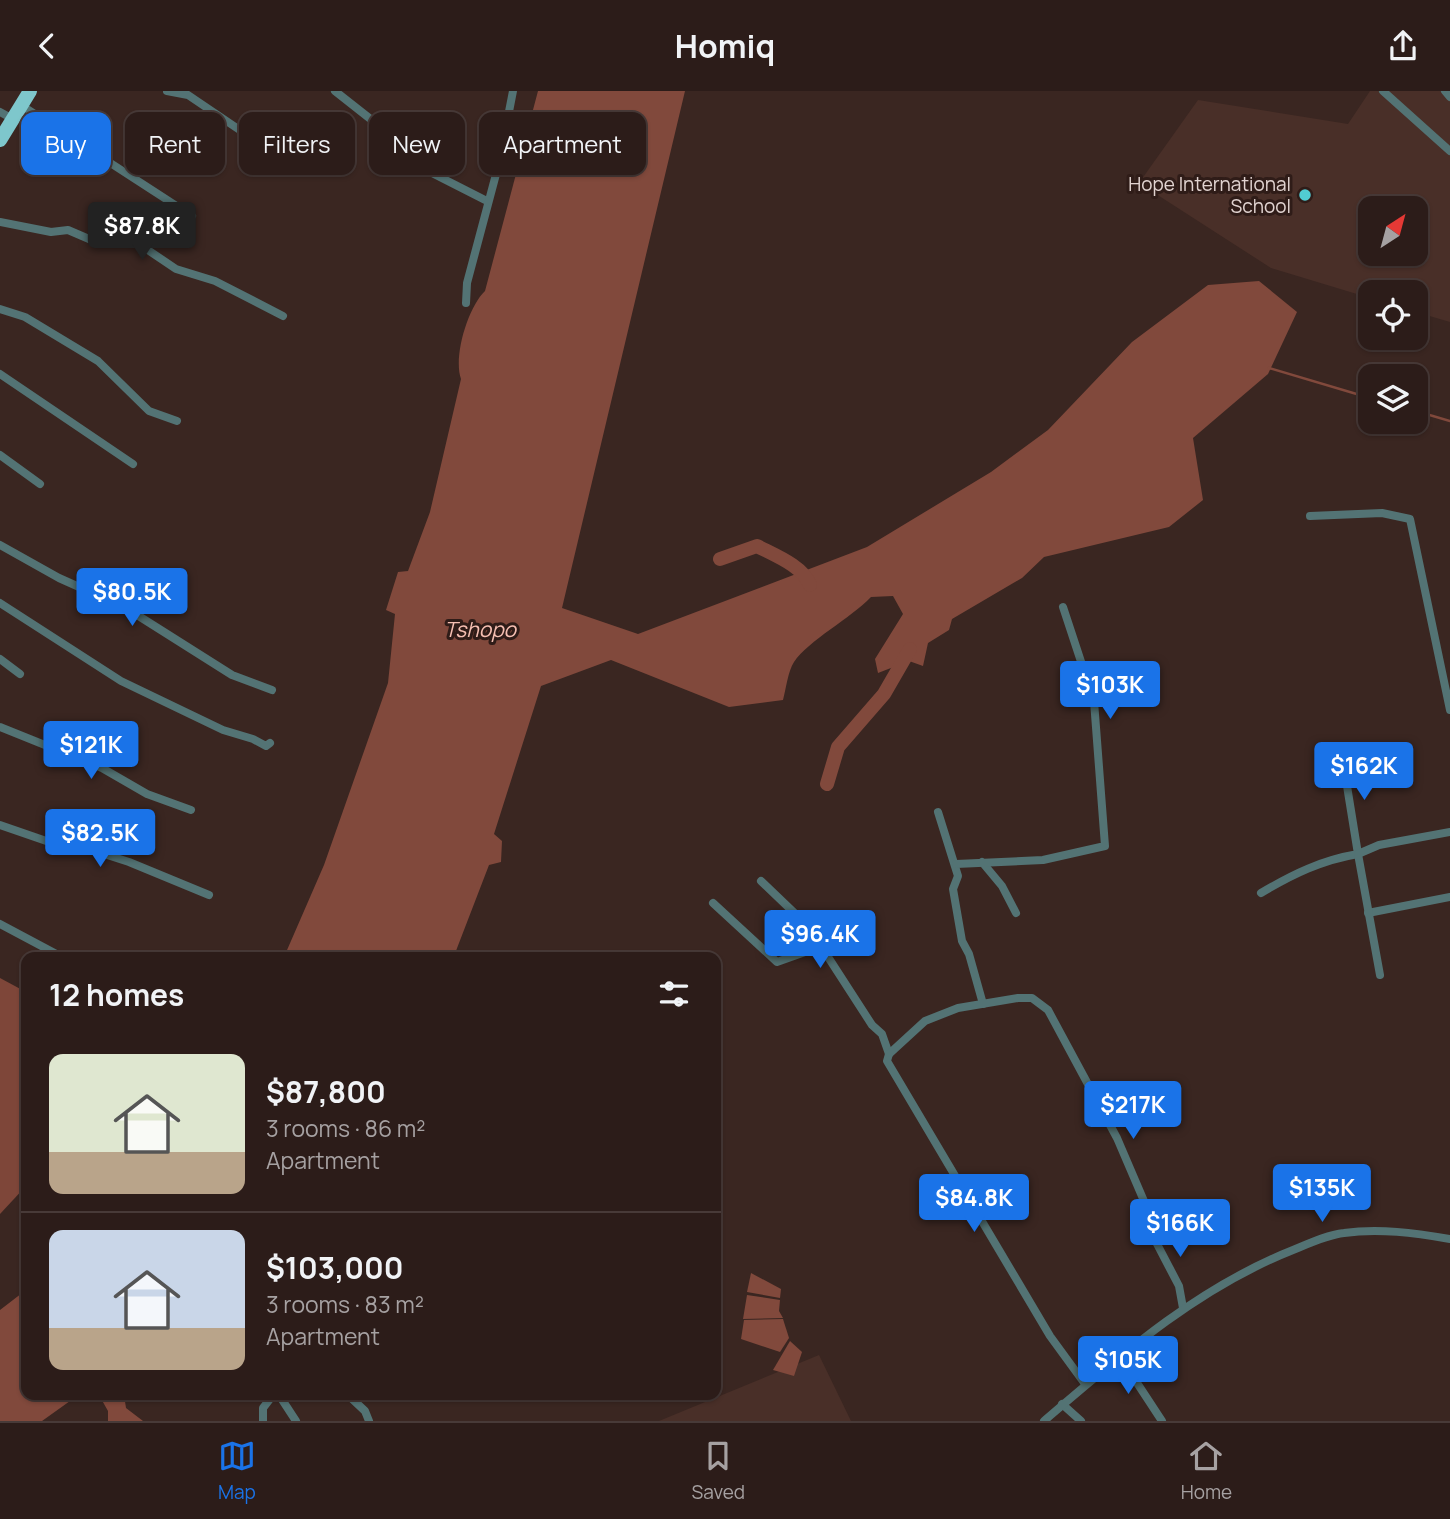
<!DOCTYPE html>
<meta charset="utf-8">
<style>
:root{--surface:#2c1c19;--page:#382926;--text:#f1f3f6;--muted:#a6a1a2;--line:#483a38;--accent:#1a73e8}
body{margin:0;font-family:Manrope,sans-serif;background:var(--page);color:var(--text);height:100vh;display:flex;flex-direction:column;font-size:26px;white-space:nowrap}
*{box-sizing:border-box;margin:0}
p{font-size:23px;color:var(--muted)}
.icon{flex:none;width:38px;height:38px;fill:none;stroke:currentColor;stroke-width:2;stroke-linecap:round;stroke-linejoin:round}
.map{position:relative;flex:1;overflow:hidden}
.panel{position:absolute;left:21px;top:861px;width:700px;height:448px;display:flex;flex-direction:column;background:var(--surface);border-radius:14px;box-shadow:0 2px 5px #0004,0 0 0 2px var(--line)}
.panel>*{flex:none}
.guide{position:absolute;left:21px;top:21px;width:700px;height:63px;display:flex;gap:14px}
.needle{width:46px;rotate:36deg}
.buttons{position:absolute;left:1358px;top:105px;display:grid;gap:14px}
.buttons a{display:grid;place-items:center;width:70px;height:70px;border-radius:14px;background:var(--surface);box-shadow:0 2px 5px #0004,0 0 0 2px var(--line);font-size:35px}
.price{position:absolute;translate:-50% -60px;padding:0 16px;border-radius:7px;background:var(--accent);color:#fff;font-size:23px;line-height:46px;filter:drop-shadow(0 2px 4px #0008)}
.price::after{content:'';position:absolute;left:50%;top:42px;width:21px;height:16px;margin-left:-10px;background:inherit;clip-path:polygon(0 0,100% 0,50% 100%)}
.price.selected{background:#222;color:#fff}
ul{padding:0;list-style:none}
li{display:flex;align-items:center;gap:21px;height:175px;padding:0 28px}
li+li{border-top:2px solid var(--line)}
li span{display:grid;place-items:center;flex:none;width:196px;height:140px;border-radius:14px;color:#555}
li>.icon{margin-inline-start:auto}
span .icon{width:84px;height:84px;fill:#fffc;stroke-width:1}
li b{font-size:30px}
h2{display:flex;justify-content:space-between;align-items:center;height:84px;padding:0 28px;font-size:30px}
.chip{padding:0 24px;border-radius:14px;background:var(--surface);box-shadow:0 2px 5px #0004,0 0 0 2px var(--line);font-size:24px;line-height:63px}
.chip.selected{background:var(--accent);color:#fff}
header{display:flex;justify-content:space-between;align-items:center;height:91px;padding:0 28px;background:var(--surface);font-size:32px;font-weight:700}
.menu{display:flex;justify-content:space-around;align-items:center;height:98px;border-top:2px solid var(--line);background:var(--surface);font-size:19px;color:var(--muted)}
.menu a{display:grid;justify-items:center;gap:4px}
.menu .selected{color:var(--accent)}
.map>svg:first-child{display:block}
.built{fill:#492f28;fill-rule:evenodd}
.forest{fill:#7e4639}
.water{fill:#81493c}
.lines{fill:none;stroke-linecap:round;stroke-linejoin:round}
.stream{stroke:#81493c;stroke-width:2.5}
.river{stroke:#81493c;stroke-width:14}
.minor{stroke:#537374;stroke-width:8}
.trunk{stroke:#7ec7cc;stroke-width:14}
.poi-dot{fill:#51ccd3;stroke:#2f1c18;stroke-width:2.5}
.labels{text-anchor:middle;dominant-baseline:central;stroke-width:6;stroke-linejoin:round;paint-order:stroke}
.poi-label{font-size:19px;fill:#e1d3d0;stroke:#2f1c18;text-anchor:end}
.water-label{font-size:21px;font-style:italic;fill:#f6bfb2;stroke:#2f1c18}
</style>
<header><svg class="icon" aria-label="back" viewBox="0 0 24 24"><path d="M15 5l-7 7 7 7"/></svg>Homiq<svg class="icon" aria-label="share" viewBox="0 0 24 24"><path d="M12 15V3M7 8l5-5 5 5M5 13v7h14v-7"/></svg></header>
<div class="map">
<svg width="1450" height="1330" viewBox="0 0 1450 1330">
<rect width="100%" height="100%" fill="#3a2621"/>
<g class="built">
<path d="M1370 0H1450V231L1416 221V201H1370V207L1271 177 1139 92 1198 9 1348 33ZM1370 117H1416V163H1370Z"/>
<polygon points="819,1264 851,1330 659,1330"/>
</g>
<polygon class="forest" points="0,887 26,901 26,1095 0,1123"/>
<g class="water">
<path d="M538 0H685L562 517 638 543 867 456 991 381 1048 339 1132 251 1208 194 1259 190 1297 221 1268 283 1193 347 1203 409 1169 436 1044 466 1022 487 952 528 949 539 928 552 923 575 909 570 878 582 875 568 903 523 893 505 871 506C851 527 808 550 794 571 788 580 786 598 783 609L729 616 611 569 541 595 494 743 502 750 501 771 489 774 454 865 284 866 324 774 388 592 395 523 386 519 398 481 408 480 430 421 461 288C453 266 468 216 485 200Z"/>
<polygon points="751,1182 781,1198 780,1207 747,1201"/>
<polygon points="26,1199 26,1304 88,1304 77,1305 42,1330 0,1330 0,1219"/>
<polygon points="747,1204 780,1209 779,1220 783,1227 743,1228"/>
<polygon points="783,1228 789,1247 780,1261 741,1248 744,1229"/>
<polygon points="790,1250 802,1261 794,1285 773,1279"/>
<polygon points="99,1304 124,1304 126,1317 143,1330 108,1330 108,1320"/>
</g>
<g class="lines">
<g class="stream">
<polyline points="1269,277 1370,307"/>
<polyline points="1416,320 1450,330"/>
</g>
<g class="river">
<path d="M720 468 757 455C774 464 803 475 810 494"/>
<polyline points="827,693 838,656 884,603 910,558"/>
</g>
<g class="minor">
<polyline points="167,0 188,4 290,73 318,76"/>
<polyline points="335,0 406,56 428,80 487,110"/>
<polyline points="1383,0 1450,60"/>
<polyline points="1445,0 1450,6"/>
<polyline points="21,14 192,125"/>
<polyline points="0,21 11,27"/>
<polyline points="0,131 51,141 68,139 89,148 136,151 176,178 215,190 283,225"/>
<polyline points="466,212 467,192 499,72 513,0"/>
<polyline points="0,218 25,226 98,270 149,320 177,330"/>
<polyline points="0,283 133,373"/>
<polyline points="0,364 40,393"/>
<polyline points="1310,425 1382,422 1410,428 1450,619"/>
<polyline points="0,454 59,487 126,517 232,584 272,599"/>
<polyline points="0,512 121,590 223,639 253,648 266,655 270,652"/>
<polyline points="0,568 20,583"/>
<polyline points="0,636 102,677 147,703 191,719"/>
<polyline points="938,721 958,785 953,798 962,850 969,863 983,913"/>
<polyline points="0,734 55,753 73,753 129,771 209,804"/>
<polyline points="982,771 1002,795 1016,822"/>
<polyline points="956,773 1043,769 1105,755 1094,610 1063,516"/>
<polyline points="761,790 808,835 872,934 882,943 889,963"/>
<path d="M1261 802C1293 783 1322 769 1358 763L1342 664"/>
<polyline points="713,812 777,871 822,855"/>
<polyline points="1368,822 1450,806"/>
<polyline points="0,833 62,866"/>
<polyline points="1380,884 1358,763 1379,754 1450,741"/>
<polyline points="1120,1266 1162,1330"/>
<polyline points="1085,1293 1050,1245 887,970 889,963 925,930 958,917 1018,907 1032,907 1048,919 1117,1047 1144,1110 1156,1151 1179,1195 1183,1217"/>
<polyline points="279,1304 296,1330"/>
<polyline points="348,1304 365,1320 369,1330"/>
<polyline points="1062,1313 1081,1330"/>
<polyline points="263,1330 263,1317 273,1304"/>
<path d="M1044 1330C1121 1264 1197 1197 1293 1159 1310 1152 1327 1144 1344 1142 1379 1137 1415 1142 1450 1148"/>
</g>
<polyline class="trunk" points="0,49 30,0"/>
</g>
<circle class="poi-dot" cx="1305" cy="104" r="7"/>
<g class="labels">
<g class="poi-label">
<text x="1291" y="93">Hope International<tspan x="1291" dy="22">School</tspan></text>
</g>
<g class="water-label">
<text x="480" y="538">Tshopo</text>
</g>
</g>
</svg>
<div class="buttons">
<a><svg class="needle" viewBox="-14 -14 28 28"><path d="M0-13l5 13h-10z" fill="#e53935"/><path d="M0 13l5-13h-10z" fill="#a6a1a2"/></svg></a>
<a><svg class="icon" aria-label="locate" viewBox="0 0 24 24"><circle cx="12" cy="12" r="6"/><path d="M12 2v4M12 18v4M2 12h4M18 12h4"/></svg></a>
<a><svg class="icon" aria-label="layers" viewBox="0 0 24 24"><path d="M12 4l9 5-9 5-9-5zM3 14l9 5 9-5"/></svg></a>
</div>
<b class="price selected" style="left:142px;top:171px">$87.8K</b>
<b class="price" style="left:132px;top:537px">$80.5K</b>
<b class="price" style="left:1110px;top:630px">$103K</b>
<b class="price" style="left:91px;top:690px">$121K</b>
<b class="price" style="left:1364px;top:711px">$162K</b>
<b class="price" style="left:100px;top:778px">$82.5K</b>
<b class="price" style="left:820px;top:879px">$96.4K</b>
<b class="price" style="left:1133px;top:1050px">$217K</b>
<b class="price" style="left:1322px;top:1133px">$135K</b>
<b class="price" style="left:974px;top:1143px">$84.8K</b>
<b class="price" style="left:1180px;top:1168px">$166K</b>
<b class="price" style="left:1128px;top:1305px">$105K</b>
<div class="guide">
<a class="chip selected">Buy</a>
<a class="chip">Rent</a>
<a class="chip">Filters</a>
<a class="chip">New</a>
<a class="chip">Apartment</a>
</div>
<section class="panel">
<h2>12 homes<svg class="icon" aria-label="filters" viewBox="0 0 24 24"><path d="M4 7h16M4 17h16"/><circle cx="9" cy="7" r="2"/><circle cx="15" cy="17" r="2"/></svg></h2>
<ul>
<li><span style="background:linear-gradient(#dfe7d0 70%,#b9a48a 0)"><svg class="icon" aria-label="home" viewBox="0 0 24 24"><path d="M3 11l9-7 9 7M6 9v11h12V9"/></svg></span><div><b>$87,800</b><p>3 rooms · 86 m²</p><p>Apartment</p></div></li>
<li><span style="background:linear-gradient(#c9d6e8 70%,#b9a48a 0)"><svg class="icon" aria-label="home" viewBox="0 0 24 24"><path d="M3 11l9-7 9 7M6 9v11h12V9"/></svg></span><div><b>$103,000</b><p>3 rooms · 83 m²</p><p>Apartment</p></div></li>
</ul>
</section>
</div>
<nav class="menu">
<a class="selected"><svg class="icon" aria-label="map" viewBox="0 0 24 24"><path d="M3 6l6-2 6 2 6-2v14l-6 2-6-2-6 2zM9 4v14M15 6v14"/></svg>Map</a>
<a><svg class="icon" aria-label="saved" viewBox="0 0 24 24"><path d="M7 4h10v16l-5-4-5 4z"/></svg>Saved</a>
<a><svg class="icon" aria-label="home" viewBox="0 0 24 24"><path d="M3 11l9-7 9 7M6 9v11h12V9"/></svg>Home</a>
</nav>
